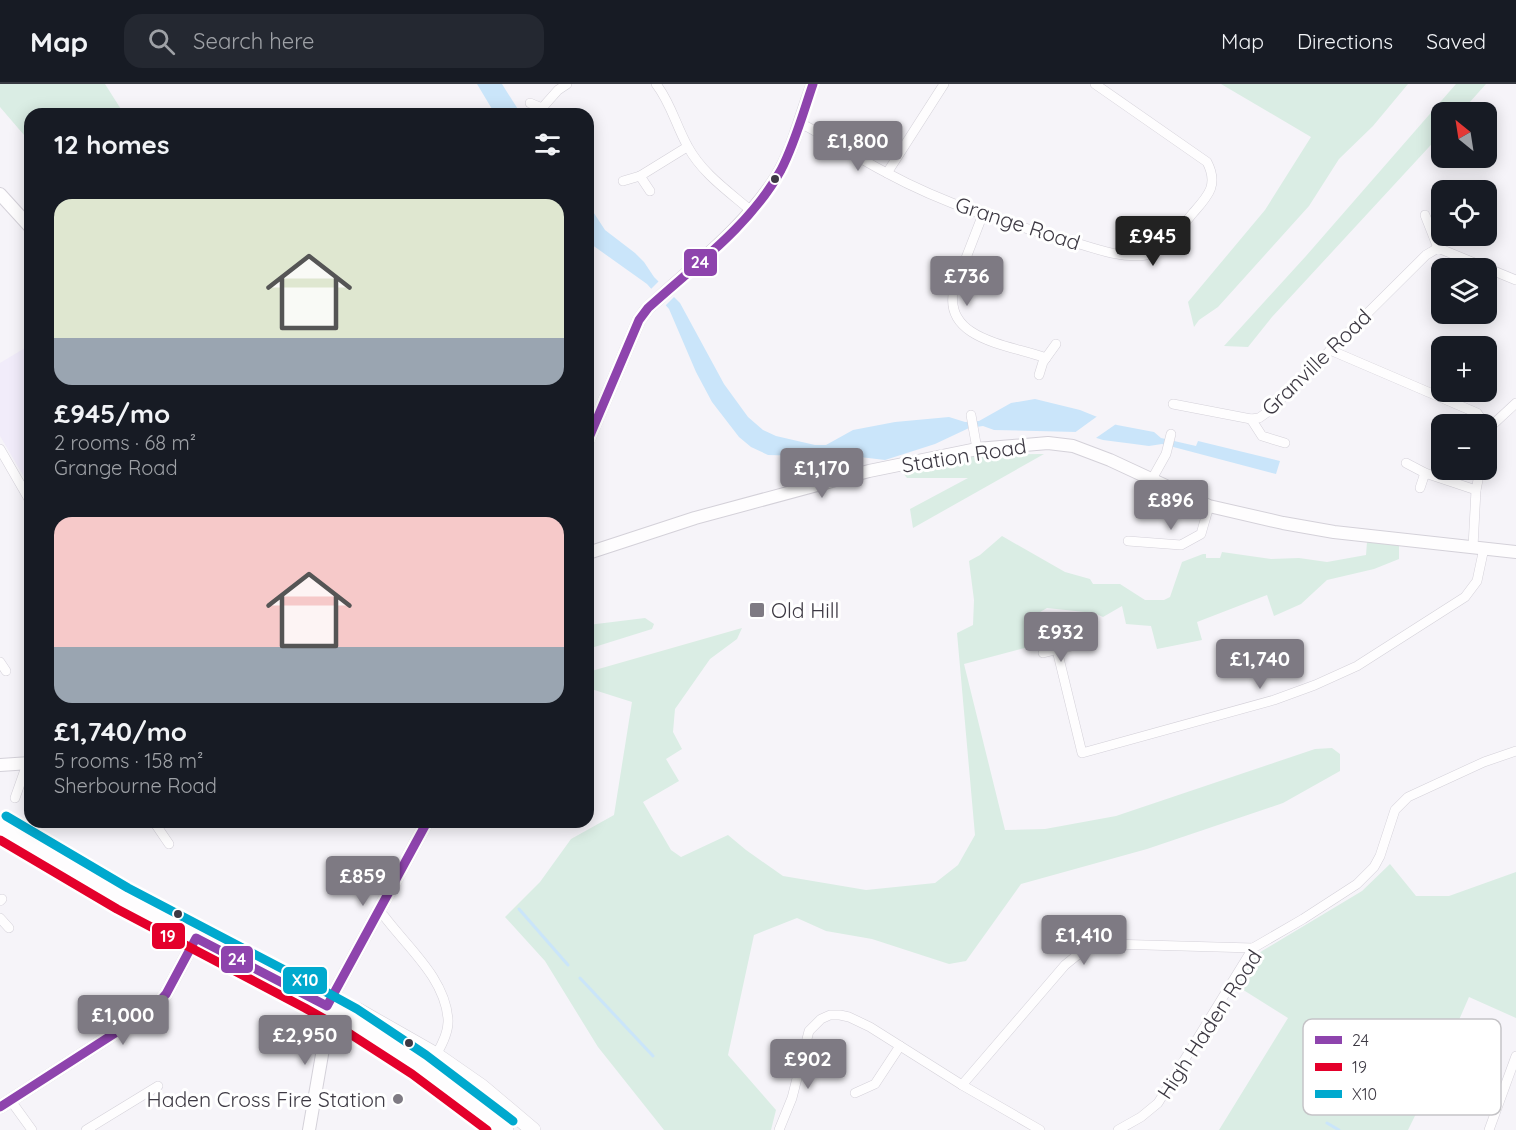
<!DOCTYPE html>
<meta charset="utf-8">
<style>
:root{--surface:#171b24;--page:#242831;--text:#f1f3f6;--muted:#9ea1a6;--line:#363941;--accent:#7e7a83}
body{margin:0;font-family:Quicksand,sans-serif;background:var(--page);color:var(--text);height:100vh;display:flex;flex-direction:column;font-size:22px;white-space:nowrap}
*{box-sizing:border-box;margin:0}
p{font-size:20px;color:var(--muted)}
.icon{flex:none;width:33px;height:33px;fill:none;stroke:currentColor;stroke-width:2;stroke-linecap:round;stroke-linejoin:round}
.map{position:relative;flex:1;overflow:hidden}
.side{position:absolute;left:24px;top:24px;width:570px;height:720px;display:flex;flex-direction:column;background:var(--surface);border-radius:18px;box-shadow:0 3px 15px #0003}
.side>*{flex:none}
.needle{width:39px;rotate:330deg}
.buttons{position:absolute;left:1431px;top:18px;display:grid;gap:12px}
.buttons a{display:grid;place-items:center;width:66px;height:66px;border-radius:12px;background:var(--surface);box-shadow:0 3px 15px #0003;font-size:30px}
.price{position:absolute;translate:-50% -51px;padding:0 14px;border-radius:6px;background:var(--accent);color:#fff;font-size:20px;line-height:39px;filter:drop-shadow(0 2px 3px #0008)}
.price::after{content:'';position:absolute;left:50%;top:36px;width:18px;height:14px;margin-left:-9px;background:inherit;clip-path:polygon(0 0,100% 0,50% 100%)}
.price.on{background:#222;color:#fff}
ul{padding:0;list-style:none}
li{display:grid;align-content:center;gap:12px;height:318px;padding:0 30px}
li span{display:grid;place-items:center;height:186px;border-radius:18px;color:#555}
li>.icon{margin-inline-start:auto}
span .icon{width:108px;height:108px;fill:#fffc;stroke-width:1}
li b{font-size:26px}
h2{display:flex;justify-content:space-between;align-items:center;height:72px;padding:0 30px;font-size:26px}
header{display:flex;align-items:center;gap:36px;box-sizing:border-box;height:84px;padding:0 30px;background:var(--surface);border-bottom:2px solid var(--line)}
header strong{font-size:28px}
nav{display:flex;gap:33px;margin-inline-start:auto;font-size:21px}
.search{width:420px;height:54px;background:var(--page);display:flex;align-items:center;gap:15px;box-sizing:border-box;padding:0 21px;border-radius:18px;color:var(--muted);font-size:22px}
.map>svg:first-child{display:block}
.education{fill:#f1ecfa}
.green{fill:#daede4}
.water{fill:#cae5fa}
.pier{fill:#f6f4f9}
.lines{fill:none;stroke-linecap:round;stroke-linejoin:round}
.stream{stroke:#cae5fa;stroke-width:3}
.minor-casing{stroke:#d4d1d9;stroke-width:10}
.tertiary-casing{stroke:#d4d1d9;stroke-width:14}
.primary-casing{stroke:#d4d1d9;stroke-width:16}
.minor{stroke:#fefdfe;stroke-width:9}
.tertiary{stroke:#fefdfe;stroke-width:12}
.primary{stroke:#fefdfe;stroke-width:15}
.bus-1-casing{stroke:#fff;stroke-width:14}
.bus-2-casing{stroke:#fff;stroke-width:14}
.bus-3-casing{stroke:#fff;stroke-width:14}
.bus-1{stroke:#8e44ad;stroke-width:9}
.bus-2{stroke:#e4002b;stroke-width:9}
.bus-3{stroke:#00a9ce;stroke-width:9}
.bus-dot{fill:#3d3943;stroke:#fff;stroke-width:2}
.poi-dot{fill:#7e7a83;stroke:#fff;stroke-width:2}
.labels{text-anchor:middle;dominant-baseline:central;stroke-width:6;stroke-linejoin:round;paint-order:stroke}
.street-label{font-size:21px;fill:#3d3943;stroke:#fff}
.poi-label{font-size:21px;fill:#3d3943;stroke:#fff;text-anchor:start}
.key{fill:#fff;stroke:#c5c4c7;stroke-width:1.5}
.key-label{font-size:16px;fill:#3d3943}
.line-badge{stroke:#fff;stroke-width:2}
.badge-label{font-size:16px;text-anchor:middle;font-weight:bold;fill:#fff}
</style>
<header>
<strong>Map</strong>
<div class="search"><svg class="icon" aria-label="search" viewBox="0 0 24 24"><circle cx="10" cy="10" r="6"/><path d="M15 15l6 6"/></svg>Search here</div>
<nav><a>Map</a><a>Directions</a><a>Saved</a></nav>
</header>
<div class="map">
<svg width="1516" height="1046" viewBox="0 0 1516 1046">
<rect width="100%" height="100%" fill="#f6f4f9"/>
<polygon class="education" points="30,261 30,403 0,352 0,279"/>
<g class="green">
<polygon points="0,0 105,0 124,30 30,30 30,58 0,23"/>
<polygon points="1221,0 1408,0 1373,42 1339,75 1309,122 1218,223 1199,236 1194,243 1188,218 1265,126 1311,53"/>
<polygon points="1456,0 1486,0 1461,28 1442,28 1441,50 1272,233 1248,263 1224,262 1306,172"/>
<polygon points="1044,370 913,444 910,425 968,394 907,394 902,388 949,375 969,371"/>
<polygon points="1002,452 1065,488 1090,495 1093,500 1120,500 1145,516 1164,516 1170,513 1182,478 1203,470 1206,470 1206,474 1220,474 1222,468 1271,475 1299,474 1327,478 1366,471 1367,458 1399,461 1399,475 1374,485 1327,496 1301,520 1274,532 1267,511 1197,538 1202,556 1157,565 1151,542 1126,540 1122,522 1103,533 1094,529 1047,524 1035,531 1047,556 1040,560 964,580 1005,746 1045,745 1116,732 1315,665 1332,664 1340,670 1340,687 1283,719 1147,765 1021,800 966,877 949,880 872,855 826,847 797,834 754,851 728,971 776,1026 771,1046 664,1046 598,963 545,877 505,833 540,798 571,755 614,731 632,618 588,604 588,588 742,544 737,555 710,575 675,625 673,648 682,665 666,675 679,697 643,718 671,766 681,773 728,751 746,766 783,792 866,806 935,799 958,781 975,751 957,549 973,541 974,516 969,477 980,471"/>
<polygon points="645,534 654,540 652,545 588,565 588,541"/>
<polygon points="1390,780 1416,812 1449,812 1516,788 1516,934 1469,913 1435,991 1408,1046 1219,1046 1288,934 1237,902 1252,876 1262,867 1362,807"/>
</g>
<g class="water">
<polygon points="477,0 502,0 521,30 495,30"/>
<polygon points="588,120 605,146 635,169 644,178 654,193 680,219 724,300 748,333 763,346 776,352 815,361 826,361 853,346 895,338 949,333 965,338 979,337 1011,319 1035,315 1080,326 1117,341 1154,348 1161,354 1196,362 1198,357 1280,377 1276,390 1162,360 1149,362 1134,360 1103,356 1077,348 994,346 983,342 969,344 935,360 885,376 843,371 828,367 804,372 768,371 751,363 739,353 712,318 696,288 669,225 647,200 588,158"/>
</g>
<g class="pier">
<polygon points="660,196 675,212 664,223 649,207"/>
<polygon points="1099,331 1119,338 1093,356 1077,351 1070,352"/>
</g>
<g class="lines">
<g class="stream">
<polyline points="519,825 568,881"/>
<polyline points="580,894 653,972"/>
<polyline points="1327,1039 1339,1046"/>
</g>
<defs>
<g id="minor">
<path d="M656 0C671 19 676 42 688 63 702 89 728 107 750 126"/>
<polyline points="530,19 542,24 543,30"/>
<polyline points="542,24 558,6 567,0"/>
<path d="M800 39C830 54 857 74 887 89 944 120 1008 140 1070 157 1093 164 1122 175 1146 171 1167 167 1180 144 1193 129 1208 112 1219 101 1207 78L1095 0"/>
<polyline points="887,89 944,0"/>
<polyline points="640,92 650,107"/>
<polyline points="623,97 640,92 687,63"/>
<path d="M983 130 954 205C942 256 1011 261 1046 274"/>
<polyline points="1425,131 1438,164"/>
<polyline points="1330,266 1477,329 1485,340"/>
<polyline points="1039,291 1043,278 1056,260"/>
<polyline points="1173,320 1251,335 1259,334 1269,327 1426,171 1438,164 1516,196"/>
<polyline points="971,331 977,365"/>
<polyline points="1251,335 1262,352 1285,359"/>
<polyline points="1488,345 1516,319"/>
<polyline points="0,365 30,417"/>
<polyline points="1406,379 1425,389 1476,406"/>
<polyline points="1152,395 1166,370 1171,350"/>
<polyline points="1420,404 1425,389"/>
<polyline points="1128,457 1181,461 1201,450 1209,422"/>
<polyline points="1473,463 1476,406 1480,386"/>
<polyline points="1057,566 1082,669 1274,616 1315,601 1357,582 1465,513 1477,497 1484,464"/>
<polyline points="1043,569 1072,562"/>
<polyline points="0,578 6,587"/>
<polyline points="15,714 27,680"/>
<polyline points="154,738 169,760"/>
<polyline points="0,817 2,815"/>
<path d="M377 828 384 832C407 863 445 894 448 935 449 947 442 961 436 971"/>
<polyline points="0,834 9,844"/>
<polyline points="962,1001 1065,881 1086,864 1110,860 1253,864"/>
<polyline points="855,1009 875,1000 900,962"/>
<polyline points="11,1017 32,1046"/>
<polyline points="86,1046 158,1002"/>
<polyline points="779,1046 792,1014 809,947 821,935 830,931 840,931 849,933 870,943 962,1001 1040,1046"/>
<polyline points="1118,1046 1141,1033 1158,1019 1253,864 1303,835 1357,800 1374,783 1380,772 1395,726 1408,713 1484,678 1516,667"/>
<polyline points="1489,1046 1516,972"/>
</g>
<g id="tertiary">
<polyline points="0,110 30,143"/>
<path d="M588 356 639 236 648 224C692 183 743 145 776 94 794 65 801 31 813 0"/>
<polyline points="588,469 695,434 869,387 977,365 1048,359 1073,362 1110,376 1209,422 1283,439 1334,448 1516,468"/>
<polyline points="0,681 30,679"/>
<polyline points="0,1023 154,924 166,910 196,854"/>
<polyline points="309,1046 324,959 327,922 427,738"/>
</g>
<g id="primary">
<path d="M0 742C63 783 131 820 197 855 240 878 285 898 327 922 390 958 449 1001 506 1046"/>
<polyline points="333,923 357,926 436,971 482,1003 533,1046"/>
</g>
</defs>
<use href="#minor" class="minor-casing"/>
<use href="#tertiary" class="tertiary-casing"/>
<use href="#primary" class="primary-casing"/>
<use href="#minor" class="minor"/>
<use href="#tertiary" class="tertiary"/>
<use href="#primary" class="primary"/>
<defs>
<g id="bus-1">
<path d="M588 356 639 236 648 224C694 182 750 142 781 86 795 59 803 29 813 0"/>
<polyline points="0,1023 154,924 166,910 196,854 327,922 427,738"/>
</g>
<polyline id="bus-2" points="0,756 117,825 305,924 344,946 412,990 487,1046"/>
<polyline id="bus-3" points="6,732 128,804 317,903 357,925 426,971 513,1037"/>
</defs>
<use href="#bus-1" class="bus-1-casing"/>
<use href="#bus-2" class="bus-2-casing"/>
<use href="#bus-3" class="bus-3-casing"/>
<use href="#bus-1" class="bus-1"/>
<use href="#bus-2" class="bus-2"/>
<use href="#bus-3" class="bus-3"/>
</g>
<g class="bus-dot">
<circle cx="775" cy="95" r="5"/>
<circle cx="178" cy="830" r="5"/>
<circle cx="409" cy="959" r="5"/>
</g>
<g class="poi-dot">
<rect x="749" y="518" width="16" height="16" rx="3"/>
<circle cx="398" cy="1015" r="6"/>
</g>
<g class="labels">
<g class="street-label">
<text transform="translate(1018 139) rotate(18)">Grange Road</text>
<text transform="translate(1316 278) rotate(-44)">Granville Road</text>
<text transform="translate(964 371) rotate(-9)">Station Road</text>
<text transform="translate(1209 940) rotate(-57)">High Haden Road</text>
</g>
<g class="poi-label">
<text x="771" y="526">Old Hill</text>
<text x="386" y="1015" text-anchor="end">Haden Cross Fire Station</text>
</g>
</g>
<rect x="1303" y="935" width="198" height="96" rx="9" class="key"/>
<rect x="1315" y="952" width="27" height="8" fill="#8e44ad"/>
<rect x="1315" y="979" width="27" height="8" fill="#e4002b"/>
<rect x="1315" y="1006" width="27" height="8" fill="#00a9ce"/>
<g class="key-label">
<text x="1352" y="962">24</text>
<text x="1352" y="989">19</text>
<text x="1352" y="1016">X10</text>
</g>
<g class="line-badge">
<rect x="683" y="164" width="35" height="29" rx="6" fill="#8e44ad"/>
<rect x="151" y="838" width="35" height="28" rx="6" fill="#e4002b"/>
<rect x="220" y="861" width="34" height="29" rx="6" fill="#8e44ad"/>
<rect x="282" y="882" width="46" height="29" rx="6" fill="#00a9ce"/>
</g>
<g class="badge-label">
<text x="700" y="184">24</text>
<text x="168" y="858">19</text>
<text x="237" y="881">24</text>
<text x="305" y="902">X10</text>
</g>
</svg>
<div class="buttons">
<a><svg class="needle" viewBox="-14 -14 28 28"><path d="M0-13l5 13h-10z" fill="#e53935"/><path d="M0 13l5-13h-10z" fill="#9ea1a6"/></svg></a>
<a><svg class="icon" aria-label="locate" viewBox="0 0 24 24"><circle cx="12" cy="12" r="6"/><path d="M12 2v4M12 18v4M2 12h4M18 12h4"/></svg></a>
<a><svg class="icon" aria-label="layers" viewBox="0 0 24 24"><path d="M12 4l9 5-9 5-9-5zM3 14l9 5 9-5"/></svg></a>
<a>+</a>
<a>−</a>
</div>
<b class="price" style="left:858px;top:88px">£1,800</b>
<b class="price on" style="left:1153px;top:183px">£945</b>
<b class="price" style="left:967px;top:223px">£736</b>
<b class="price" style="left:822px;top:415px">£1,170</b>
<b class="price" style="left:1171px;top:447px">£896</b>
<b class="price" style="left:1061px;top:579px">£932</b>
<b class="price" style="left:1260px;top:606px">£1,740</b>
<b class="price" style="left:363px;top:823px">£859</b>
<b class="price" style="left:1084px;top:882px">£1,410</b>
<b class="price" style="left:123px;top:962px">£1,000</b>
<b class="price" style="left:305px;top:982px">£2,950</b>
<b class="price" style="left:808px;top:1006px">£902</b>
<section class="side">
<h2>12 homes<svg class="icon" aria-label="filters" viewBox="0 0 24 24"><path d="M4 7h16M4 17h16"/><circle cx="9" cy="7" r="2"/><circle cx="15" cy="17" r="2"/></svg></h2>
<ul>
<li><span style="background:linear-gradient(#dfe7d0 75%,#9aa5b1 0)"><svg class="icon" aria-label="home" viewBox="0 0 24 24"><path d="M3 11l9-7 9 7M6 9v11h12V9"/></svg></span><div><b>£945/mo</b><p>2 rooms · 68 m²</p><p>Grange Road</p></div></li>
<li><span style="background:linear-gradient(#f6c9c9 70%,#9aa5b1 0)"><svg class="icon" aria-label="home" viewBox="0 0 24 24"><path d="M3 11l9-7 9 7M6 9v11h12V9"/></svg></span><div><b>£1,740/mo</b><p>5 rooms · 158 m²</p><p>Sherbourne Road</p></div></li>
</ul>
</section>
</div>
